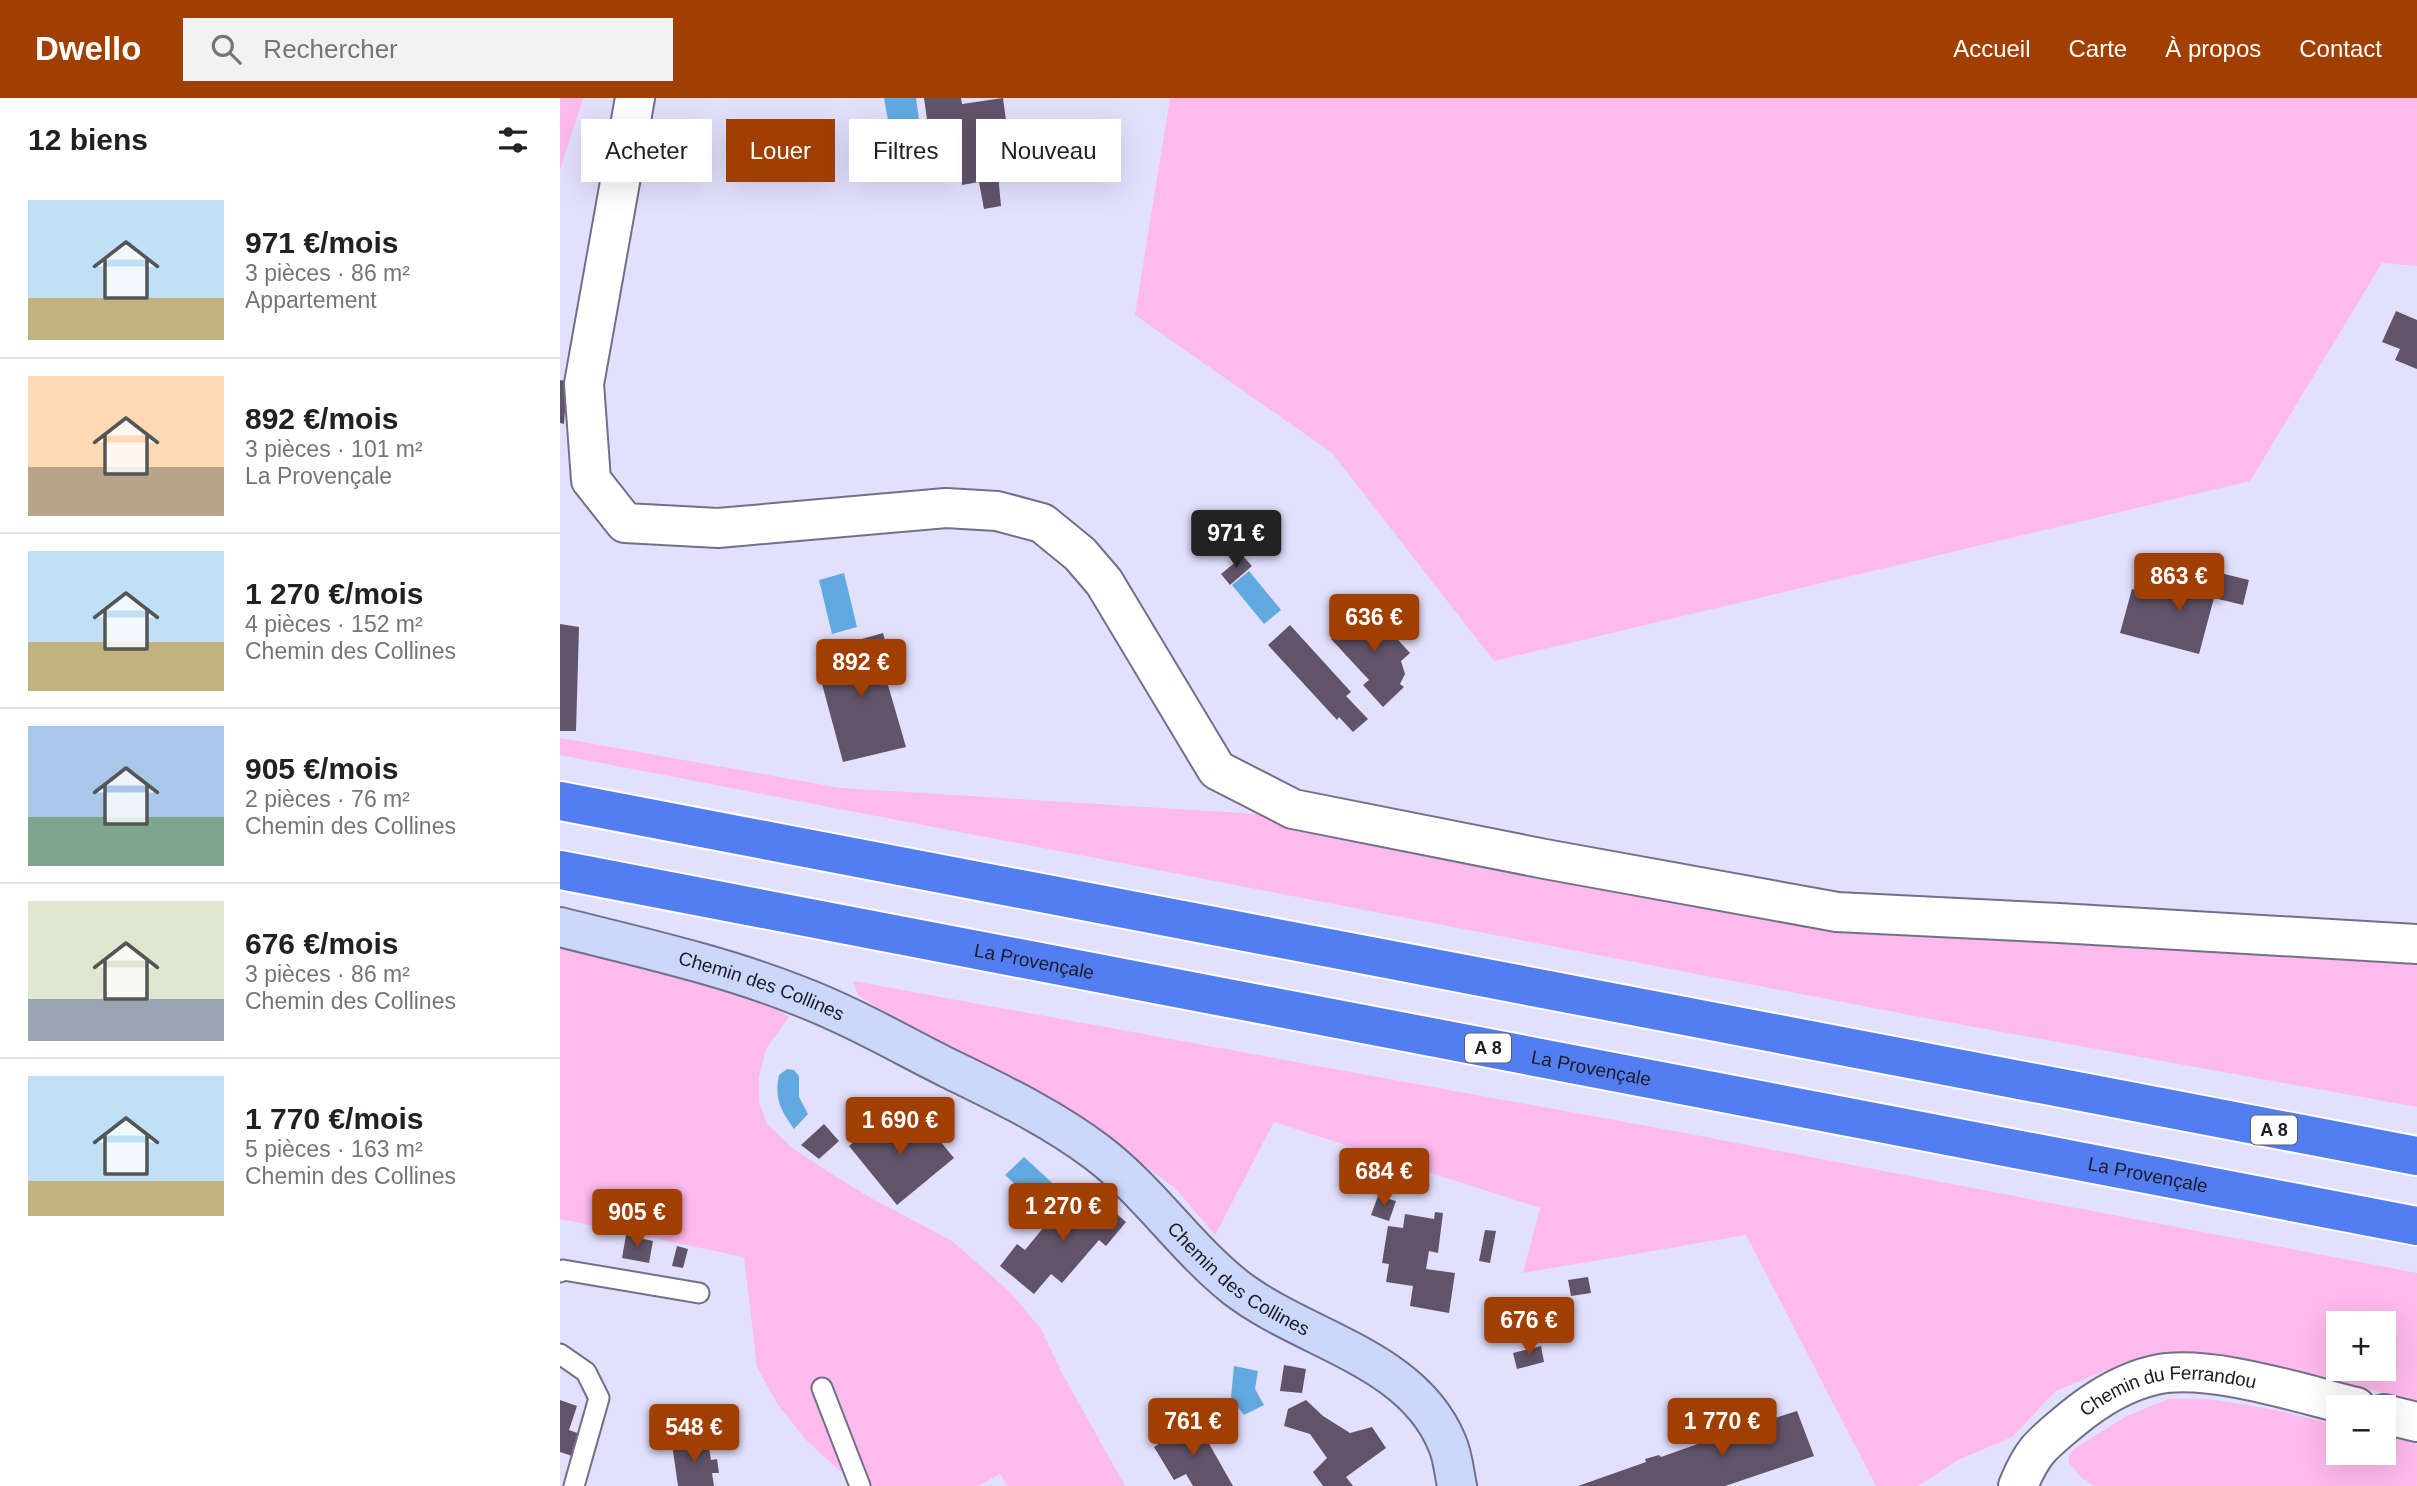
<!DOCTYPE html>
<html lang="fr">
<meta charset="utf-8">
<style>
:root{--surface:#fff;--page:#f2f2f2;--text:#202124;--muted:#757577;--line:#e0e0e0;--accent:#a13f00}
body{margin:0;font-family:Arial,sans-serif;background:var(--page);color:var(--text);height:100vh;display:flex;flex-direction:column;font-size:26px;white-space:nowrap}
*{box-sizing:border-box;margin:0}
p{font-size:23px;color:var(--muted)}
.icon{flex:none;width:38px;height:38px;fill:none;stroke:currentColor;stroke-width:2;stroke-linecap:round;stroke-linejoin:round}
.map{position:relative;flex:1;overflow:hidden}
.side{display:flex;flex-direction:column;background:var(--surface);width:560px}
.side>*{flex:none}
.top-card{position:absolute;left:21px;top:21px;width:665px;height:63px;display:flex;gap:14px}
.tools{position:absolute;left:1766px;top:1213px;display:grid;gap:14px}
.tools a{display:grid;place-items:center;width:70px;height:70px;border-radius:0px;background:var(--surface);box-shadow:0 7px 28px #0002;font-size:35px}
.price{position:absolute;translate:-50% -60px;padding:0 16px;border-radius:7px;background:var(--accent);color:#fff;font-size:23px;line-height:46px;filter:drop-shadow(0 2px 4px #0008)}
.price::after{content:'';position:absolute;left:50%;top:42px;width:21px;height:16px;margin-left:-10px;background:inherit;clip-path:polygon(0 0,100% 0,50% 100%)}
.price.selected{background:#222;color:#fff}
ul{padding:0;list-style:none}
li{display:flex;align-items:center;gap:21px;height:175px;padding:0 28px}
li+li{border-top:2px solid var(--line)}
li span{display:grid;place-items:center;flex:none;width:196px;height:140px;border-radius:0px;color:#555}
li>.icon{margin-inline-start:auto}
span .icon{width:84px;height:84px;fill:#fffc;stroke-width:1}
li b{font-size:30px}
h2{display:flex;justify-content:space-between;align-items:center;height:84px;padding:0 28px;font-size:30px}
.pill{padding:0 24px;border-radius:0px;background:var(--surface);box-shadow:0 7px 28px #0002;font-size:24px;line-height:63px}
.pill.selected{background:var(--accent);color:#fff}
header{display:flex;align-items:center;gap:42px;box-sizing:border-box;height:98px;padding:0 35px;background:var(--accent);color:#fff}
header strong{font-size:33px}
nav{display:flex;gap:38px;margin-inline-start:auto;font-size:24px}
.search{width:490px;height:63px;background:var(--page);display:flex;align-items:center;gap:18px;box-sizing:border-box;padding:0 24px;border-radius:0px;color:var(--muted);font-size:26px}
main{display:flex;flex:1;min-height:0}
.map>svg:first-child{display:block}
.green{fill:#fdbaed;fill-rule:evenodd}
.water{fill:#61aae1}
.building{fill:#61546a}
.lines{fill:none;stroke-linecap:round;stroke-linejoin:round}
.lane-casing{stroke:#727089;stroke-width:23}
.street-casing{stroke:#727089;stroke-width:42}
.secondary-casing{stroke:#727089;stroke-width:42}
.highway-casing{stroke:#fff;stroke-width:42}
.lane{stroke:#fff;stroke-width:19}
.street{stroke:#fff;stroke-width:38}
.secondary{stroke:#cbd8fb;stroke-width:38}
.highway{stroke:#537ef2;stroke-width:38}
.labels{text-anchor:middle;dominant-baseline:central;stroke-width:7;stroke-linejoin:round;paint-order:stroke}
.shield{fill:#fff;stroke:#605f67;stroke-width:2}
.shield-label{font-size:18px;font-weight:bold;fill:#1c1b26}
.street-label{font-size:19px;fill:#1c1b26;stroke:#fff}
</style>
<header>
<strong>Dwello</strong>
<div class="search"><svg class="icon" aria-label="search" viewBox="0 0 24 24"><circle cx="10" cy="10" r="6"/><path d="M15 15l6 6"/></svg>Rechercher</div>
<nav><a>Accueil</a><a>Carte</a><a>À propos</a><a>Contact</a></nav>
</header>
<main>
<section class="side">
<h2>12 biens<svg class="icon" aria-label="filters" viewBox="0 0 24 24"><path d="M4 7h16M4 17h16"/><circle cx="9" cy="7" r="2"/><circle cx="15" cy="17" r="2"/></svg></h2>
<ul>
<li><span style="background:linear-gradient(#bfe0f5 70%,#c2b280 0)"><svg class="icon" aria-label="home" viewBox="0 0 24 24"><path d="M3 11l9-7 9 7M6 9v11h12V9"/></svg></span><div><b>971 €/mois</b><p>3 pièces · 86 m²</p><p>Appartement</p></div></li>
<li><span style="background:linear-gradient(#ffd9b3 65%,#b9a48a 0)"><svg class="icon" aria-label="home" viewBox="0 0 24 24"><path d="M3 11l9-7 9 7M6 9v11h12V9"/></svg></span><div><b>892 €/mois</b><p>3 pièces · 101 m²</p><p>La Provençale</p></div></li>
<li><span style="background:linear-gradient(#bfe0f5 65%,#c2b280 0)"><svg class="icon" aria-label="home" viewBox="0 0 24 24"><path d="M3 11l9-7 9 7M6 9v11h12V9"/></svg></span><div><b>1 270 €/mois</b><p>4 pièces · 152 m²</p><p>Chemin des Collines</p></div></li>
<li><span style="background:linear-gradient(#a9c7e8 65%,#7fa58c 0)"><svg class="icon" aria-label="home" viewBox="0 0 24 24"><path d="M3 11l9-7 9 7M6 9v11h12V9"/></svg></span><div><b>905 €/mois</b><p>2 pièces · 76 m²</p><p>Chemin des Collines</p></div></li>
<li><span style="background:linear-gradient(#dfe7d0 70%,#9aa5b1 0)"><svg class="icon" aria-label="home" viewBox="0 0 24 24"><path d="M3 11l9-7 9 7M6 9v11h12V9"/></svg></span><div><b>676 €/mois</b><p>3 pièces · 86 m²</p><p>Chemin des Collines</p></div></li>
<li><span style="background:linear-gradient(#bfe0f5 75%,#c2b280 0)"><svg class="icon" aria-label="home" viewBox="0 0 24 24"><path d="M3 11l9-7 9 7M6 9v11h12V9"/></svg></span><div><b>1 770 €/mois</b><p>5 pièces · 163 m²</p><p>Chemin des Collines</p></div></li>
</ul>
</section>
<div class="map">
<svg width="1857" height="1388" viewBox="0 0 1857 1388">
<rect width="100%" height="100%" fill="#e2e0fd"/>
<g class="green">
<polygon points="0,0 23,0 0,72"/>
<polygon points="610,0 1857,0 1857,168 1822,165 1690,383 934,563 772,355 575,217"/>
<polygon points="0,640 281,690 714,717 1347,803 1857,834 1857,1009 1371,921 0,657"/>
<polygon points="0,844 203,903 229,919 206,951 199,979 199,1004 207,1026 231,1049 267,1073 309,1099 392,1143 450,1194 481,1231 503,1277 565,1388 448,1388 440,1376 418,1388 297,1388 248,1344 218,1307 197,1269 184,1159 0,1121"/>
<path d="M293 883 1109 1032 1857 1175V1303L1749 1277 1606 1259 1549 1271 1496 1293 1452 1339 1398 1362 1358 1388H1316L1186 1137 963 1175 980 1110 714 1024 655 1137 616 1091 540 1034 322 912 298 897ZM1778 1225H1824V1270H1778Z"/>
<polygon points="1608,1301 1647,1301 1711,1311 1778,1327 1778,1354 1824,1354 1824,1338 1857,1346 1857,1388 1534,1388 1522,1380 1509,1365 1509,1357 1514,1351 1565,1319"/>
</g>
<g class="water">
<polygon points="324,0 356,0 365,66 337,72"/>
<polygon points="689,473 721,512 704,526 672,487"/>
<polygon points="284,475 297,529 272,536 259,482"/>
<path d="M227 971 234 972 239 978V999L248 1016 234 1031C221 1012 214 1001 219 977Z"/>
<polygon points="464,1059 501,1093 483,1112 445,1077"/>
<polygon points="674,1268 698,1273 695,1291 704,1307 684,1317 671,1299"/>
</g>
<g class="building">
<polygon points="364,0 401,0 402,6 443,0 450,52 436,54 441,108 424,111 419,84 402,87 399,60 373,64"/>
<polygon points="1836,213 1857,222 1857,271 1835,262 1840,251 1822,244"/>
<polygon points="0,282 7,283 4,326 0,325"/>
<polygon points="683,458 692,468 670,487 661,476"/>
<polygon points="1652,473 1689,482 1683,507 1654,500 1639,556 1560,535 1572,491 1597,498 1600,489 1645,500"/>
<polygon points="807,508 850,555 841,563 845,576 840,586 844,589 823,609 803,587 809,582 771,541"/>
<polygon points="0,526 19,529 16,633 0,633"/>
<polygon points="730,527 791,594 786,598 808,621 793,634 779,619 777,622 708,547"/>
<polygon points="323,535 328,554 319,556 346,649 283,664 258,571 259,567 263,561 271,556 270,550"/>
<polygon points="330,1014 355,1042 370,1031 394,1060 337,1107 289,1048"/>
<polygon points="264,1026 279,1043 259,1061 241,1047"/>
<polygon points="530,1093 566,1124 546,1148 539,1142 502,1185 491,1176 474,1196 440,1168 457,1146 465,1152 502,1107 511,1115"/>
<polygon points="818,1098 836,1103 829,1123 811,1117"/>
<polygon points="875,1114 883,1115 878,1155 869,1153 866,1171 895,1175 889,1215 850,1208 853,1188 826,1184 829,1166 822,1165 828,1128 843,1130 845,1116 874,1121"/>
<polygon points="925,1132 936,1133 930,1165 919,1163"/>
<polygon points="66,1137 93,1143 89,1165 62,1160"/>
<polygon points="117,1148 128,1151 123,1170 112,1168"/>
<polygon points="1028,1179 1031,1195 1011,1198 1008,1182"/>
<polygon points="981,1248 984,1264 957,1271 953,1255"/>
<polygon points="724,1267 746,1271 742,1295 720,1293"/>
<polygon points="0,1302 17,1308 9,1332 20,1336 12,1358 0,1354"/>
<polygon points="746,1302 763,1318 790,1335 812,1329 826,1350 786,1379 793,1388 763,1388 753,1374 767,1360 750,1336 724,1328 728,1311"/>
<polygon points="1237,1313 1254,1358 1165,1388 1018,1388 1086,1364 1085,1361 1099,1357 1101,1359 1183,1330 1182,1327 1195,1323 1196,1326"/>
<polygon points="636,1323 643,1335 673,1388 633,1388 626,1376 614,1382 594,1349"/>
<polygon points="148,1343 151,1362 157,1361 159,1375 152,1375 154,1388 118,1388 112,1346"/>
</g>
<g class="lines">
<defs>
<g id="lane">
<polyline points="0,1174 3,1172 139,1195"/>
<polyline points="0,1256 26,1274 39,1300 14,1388"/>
<polyline points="262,1290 300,1388"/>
</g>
<g id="street">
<polyline points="75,0 24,286 31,382 65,425 158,430 386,410 437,413 482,425 520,456 544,484 657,672 733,711 985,761 1277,814 1499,825 1857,846"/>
<polyline points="1824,1316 1857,1324"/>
<path id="s1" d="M1458 1388C1473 1352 1481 1347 1511 1322 1535 1302 1564 1284 1595 1277 1648 1265 1742 1296 1796 1309"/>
</g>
<g id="secondary">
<path id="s2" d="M0 829C79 849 161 867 237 897 290 917 340 946 390 971 441 996 492 1020 538 1055 589 1094 625 1149 675 1189 743 1242 852 1259 887 1345 893 1358 894 1374 897 1388"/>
</g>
<g id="highway">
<polyline points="0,703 1857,1058"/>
<path id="s3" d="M0 772 1857 1128"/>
</g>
</defs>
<use href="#lane" class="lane-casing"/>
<use href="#street" class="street-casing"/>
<use href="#secondary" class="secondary-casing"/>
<use href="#highway" class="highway-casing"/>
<use href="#lane" class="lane"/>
<use href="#street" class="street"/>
<use href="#secondary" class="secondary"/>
<use href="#highway" class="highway"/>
</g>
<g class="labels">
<g class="shield">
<rect x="905" y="935.5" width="46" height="29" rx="5"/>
<rect x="1691" y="1017.5" width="46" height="29" rx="5"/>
</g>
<g class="shield-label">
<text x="928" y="950">A 8</text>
<text x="1714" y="1032">A 8</text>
</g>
<g class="street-label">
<text stroke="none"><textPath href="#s3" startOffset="483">La Provençale</textPath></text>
<text stroke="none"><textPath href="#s2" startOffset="210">Chemin des Collines</textPath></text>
<text stroke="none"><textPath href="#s3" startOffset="1050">La Provençale</textPath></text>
<text stroke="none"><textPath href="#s3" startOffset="1617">La Provençale</textPath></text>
<text stroke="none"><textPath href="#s2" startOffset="777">Chemin des Collines</textPath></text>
<text stroke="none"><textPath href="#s1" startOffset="192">Chemin du Ferrandou</textPath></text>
</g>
</g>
</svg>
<div class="tools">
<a>+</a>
<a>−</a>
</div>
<b class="price selected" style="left:676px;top:472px">971 €</b>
<b class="price" style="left:1619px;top:515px">863 €</b>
<b class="price" style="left:814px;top:556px">636 €</b>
<b class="price" style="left:301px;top:601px">892 €</b>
<b class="price" style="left:340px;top:1059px">1 690 €</b>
<b class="price" style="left:824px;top:1110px">684 €</b>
<b class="price" style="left:503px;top:1145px">1 270 €</b>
<b class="price" style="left:77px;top:1151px">905 €</b>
<b class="price" style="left:969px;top:1259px">676 €</b>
<b class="price" style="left:633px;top:1360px">761 €</b>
<b class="price" style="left:1162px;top:1360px">1 770 €</b>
<b class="price" style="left:134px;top:1366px">548 €</b>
<div class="top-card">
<a class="pill">Acheter</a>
<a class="pill selected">Louer</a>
<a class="pill">Filtres</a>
<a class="pill">Nouveau</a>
</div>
</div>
</main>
